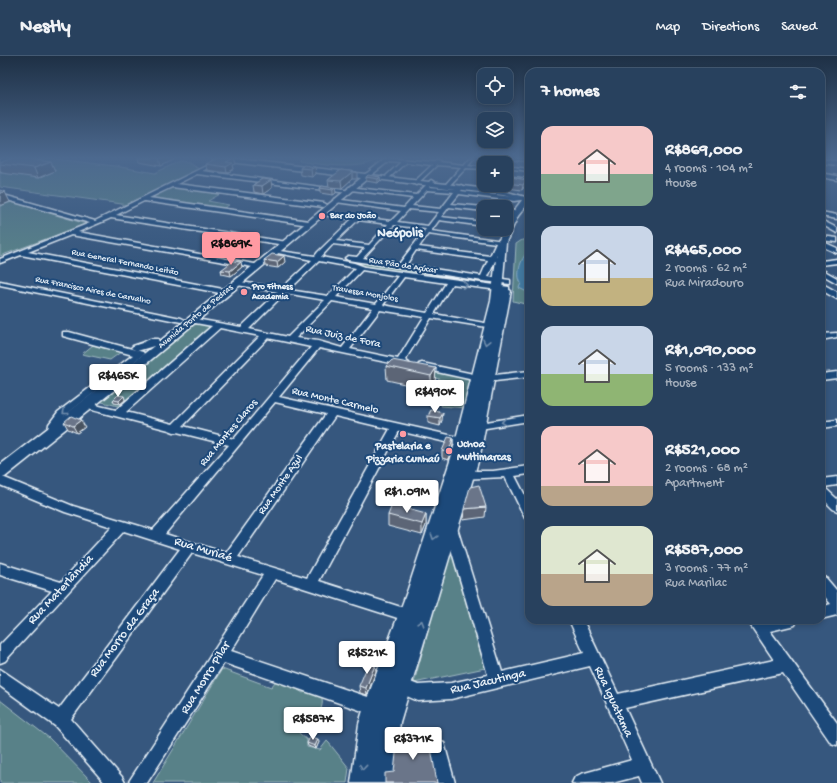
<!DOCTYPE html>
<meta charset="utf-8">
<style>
:root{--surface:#28415e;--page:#304864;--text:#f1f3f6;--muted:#a5afbc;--line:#445a73;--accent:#ff9aa2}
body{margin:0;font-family:"Gochi Hand",sans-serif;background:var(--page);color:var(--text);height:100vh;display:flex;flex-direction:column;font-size:15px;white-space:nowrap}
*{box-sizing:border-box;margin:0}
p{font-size:13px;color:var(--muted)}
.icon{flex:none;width:22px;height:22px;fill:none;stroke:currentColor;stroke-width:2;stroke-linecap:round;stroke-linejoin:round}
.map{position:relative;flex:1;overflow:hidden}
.sheet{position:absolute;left:525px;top:12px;width:300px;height:556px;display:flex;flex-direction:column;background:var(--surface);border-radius:12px;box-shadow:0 2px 6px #0003,0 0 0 1px var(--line)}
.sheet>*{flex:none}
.fabs{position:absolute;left:477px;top:12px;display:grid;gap:8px}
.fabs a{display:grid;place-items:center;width:36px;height:36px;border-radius:8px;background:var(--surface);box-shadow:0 2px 6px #0003,0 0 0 1px var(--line);font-size:20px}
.price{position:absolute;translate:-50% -34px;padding:0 9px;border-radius:4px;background:#fff;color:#222;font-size:13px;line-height:26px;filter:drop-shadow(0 1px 2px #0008)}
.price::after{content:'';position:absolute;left:50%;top:24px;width:12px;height:9px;margin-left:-6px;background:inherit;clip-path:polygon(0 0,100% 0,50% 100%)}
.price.current{background:var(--accent);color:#111}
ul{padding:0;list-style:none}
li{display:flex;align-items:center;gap:12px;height:100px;padding:0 16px}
li span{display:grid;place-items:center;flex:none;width:112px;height:80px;border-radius:12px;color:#555}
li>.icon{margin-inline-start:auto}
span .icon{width:48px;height:48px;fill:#fffc;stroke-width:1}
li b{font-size:17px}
h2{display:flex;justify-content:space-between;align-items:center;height:48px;padding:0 16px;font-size:17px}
header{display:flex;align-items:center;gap:24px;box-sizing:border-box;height:56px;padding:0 20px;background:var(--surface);border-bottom:1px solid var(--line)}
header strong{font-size:19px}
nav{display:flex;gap:22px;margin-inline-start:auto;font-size:14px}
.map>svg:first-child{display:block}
.green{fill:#588188;stroke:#a0b9c0}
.water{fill:#4379a0;stroke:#85a9c3}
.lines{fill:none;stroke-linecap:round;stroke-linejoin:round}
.minor-casing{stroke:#e8f1f8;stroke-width:3}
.major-casing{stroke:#e8f1f8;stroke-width:3}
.highway-casing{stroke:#e8f1f8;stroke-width:3}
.minor{fill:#1f4a7a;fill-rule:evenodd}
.major{fill:#1f4a7a;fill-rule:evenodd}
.highway{fill:#1f4a7a;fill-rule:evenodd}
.wall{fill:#5b6576;stroke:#e8f1f8}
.shaded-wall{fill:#4a5260;stroke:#e8f1f8}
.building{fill:#6a7589;stroke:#e8f1f8}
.oneway{stroke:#6f8dac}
.poi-dot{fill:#ff9aa2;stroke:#1f4a7a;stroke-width:1.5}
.labels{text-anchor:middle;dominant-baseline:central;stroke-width:4;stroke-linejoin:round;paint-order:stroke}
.far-poi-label{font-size:9px;font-weight:bold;fill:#e8f1f8;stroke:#1f4a7a;text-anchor:start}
.far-street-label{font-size:9px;fill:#e8f1f8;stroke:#1f4a7a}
.street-label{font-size:11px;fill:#e8f1f8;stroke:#1f4a7a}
.poi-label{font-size:11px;font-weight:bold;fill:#e8f1f8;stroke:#1f4a7a;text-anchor:start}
.far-district-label{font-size:13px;font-weight:bold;fill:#e8f1f8;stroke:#1f4a7a}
.near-street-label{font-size:13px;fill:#e8f1f8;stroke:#1f4a7a}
</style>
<header>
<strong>Nestly</strong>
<nav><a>Map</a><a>Directions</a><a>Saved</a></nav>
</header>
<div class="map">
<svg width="837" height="727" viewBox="0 0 837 727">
<rect width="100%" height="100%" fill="#36577e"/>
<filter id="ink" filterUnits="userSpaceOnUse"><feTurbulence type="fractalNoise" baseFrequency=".025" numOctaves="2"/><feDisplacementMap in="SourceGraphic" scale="8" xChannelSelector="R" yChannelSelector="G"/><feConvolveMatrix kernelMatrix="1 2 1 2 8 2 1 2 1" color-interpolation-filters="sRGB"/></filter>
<g filter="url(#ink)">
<g class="green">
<polygon points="47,102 115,110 155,117 180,105 189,106 199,113 129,149 0,131 0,118"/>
<path d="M300 102H381C362 115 321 109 299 105Z"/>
<polygon points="171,130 222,137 208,145 229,149 222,153 146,143"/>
<polygon points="12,146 86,168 0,200 0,150"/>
<polygon points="522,184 529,184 529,249 513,245 516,188"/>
<polygon points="362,206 492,225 496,227 494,231 360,209"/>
<polygon points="200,268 214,271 122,351 98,345 191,269"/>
<polygon points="93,289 121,296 110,304 82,298"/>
<polygon points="429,315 473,324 467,352 441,350 452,326 427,320"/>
<polygon points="451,494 485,612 414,627 448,500"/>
<path d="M222 613 271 631 276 625 293 627 298 634 303 637 310 633C320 639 325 640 321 653L308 658 299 677 307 684V691L320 694 327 685 329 687 349 712 347 727H153Z"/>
<polygon points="0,644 49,682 93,727 0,727"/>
</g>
<g class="water">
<path d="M308 102H378C368 107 357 101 348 106Z"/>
<path d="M529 194V235H525L519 232 521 227C515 218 522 200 529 194Z"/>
</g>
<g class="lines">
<defs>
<g id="minor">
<polygon points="35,102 41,102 0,116 0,113"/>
<polygon points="386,102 434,106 438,104 440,105 439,106 464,109 470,102 474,102 468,109 484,111 484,113 466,112 449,130 446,128 461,111 437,109 416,129 414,128 414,126 432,109 406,106 388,123 386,120 401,106 389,105 370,120 366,120 366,118"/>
<polygon points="505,102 529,103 529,105 507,103"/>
<polygon points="218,104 220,106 202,115 351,135 348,137 197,118 177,128 324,147 327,149 324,151 172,131 149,142 309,165 312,167 309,169 144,145 116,159 287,186 287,188 285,189 111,162 78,176 260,209 261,210 258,212 71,179 28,196 228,234 229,236 225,238 21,199 0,207 0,203 90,167 0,142 0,138 95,165"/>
<polygon points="506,110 529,113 529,115 506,112"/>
<polygon points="821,117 837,120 837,124 821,121"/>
<polygon points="506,120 529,123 529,127 506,124"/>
<path d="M431 124 434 126 429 131 457 133 461 129 464 131 461 135 514 141H527V143L514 145 459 138 451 148 484 151V155L449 151 441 161 484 166V170L439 164 431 175 504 185 505 186 502 188 496 201 505 204 502 206 495 205 488 221 510 224V228L483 225 348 204 345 202 348 200 357 201 365 192 333 188 321 201 354 207 365 211 509 231V235H506L452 228 434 258 490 268H493V272L431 262 405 304 409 307 405 310 319 292 279 341 467 383 468 386 467 389 463 390 399 375 319 525 407 553 412 554 414 559 412 564 407 565 275 523 231 595 374 643 380 645 382 651 380 657 374 659 224 607 147 727H128L263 519 192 497 71 663 122 721 125 727H105L55 670 0 630V613L59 653 180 493 124 475 5 605 0 607V589L52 535 0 519V507L61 526 112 471 65 456 0 429V420L73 450 153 474 229 389 177 376H174L169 374 84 352 82 350 84 348 87 347 116 354 212 270 190 266V262L241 271 278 236 237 229 233 227 234 225 282 232 312 204 273 196V194L315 200 318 196 352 163 321 159 319 158V156L391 165 401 155 336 146 333 144 334 143 404 152 413 142 351 134 348 132 349 131 416 139ZM427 134 454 136 441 153 412 150ZM409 153 439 156 428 170 397 166ZM358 164 388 168 369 189 336 185ZM394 169 426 173 399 208 363 202ZM428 178 496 187 490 200 419 191ZM416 194 488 204 481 220 406 209ZM319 205 356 212 328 240 289 234ZM362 214 398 220 376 248 336 241ZM404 221 446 227 427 257 383 249ZM285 237 325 244 288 281 249 273ZM332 245 373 252 342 292 318 285 296 282ZM380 254 424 261 398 303 350 293ZM220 272 260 280 173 368 126 356ZM268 282 311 291 234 383 183 370ZM275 346 326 358 226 497 165 478ZM335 360 390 373 307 522 238 501Z"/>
<polygon points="506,153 518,156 519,157 516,159 506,157"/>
<polygon points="821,156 837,159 837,163 821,160"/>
<polygon points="821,164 837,172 837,177 821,168"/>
<polygon points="821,185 837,192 837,197 821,190"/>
<polygon points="837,203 837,207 821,209 821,205"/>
<polygon points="821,213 837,222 837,227 821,218"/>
<polygon points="0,225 181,262 185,264 181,266 0,229"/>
<polygon points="63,276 69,276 143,296 144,298 64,360 59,368 57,377 53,378 48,375 49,368 58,356 133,299 63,280"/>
<polygon points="837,277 837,281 821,284 821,278"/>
<polygon points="422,307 478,319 495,319 529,315 529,321 495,325 478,325 419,312 418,310 419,308"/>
<polygon points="837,316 837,322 821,324 821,318"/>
<polygon points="529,359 529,365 474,374 469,371 474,368"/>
<polygon points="837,364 837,370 821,372 821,366"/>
<polygon points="529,410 529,418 515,420 529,447 529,464 525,462 505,421 461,423 457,422 455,419 457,416 461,415 493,415"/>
<polygon points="837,421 837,429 824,431 837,443 837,455 833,453 821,441 821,423"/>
<polygon points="451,467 455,469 457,472 502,616 584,597 569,564 583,564 618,638 774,604 747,564 797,564 795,569 770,575 837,667 837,689 831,687 783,617 625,652 660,727 642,727 639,720 612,727 572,727 575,721 581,718 632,704 590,610 451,643 418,645 393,634 390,629 393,624 398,621 418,629 451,627 488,619 445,472 447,469"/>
<polygon points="821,520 826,522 837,535 837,559 821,563 821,551 831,548 821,536"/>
<polygon points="438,685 444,687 455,727 437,727 430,693 432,687"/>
</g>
<g id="major">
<polygon points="25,102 33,102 0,114 0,110"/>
<polygon points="212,102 229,102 365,118 368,117 371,119 504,135 529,142 529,146 518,160 506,186 502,234 506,232 511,235 480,399 400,666 393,727 351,727 359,668 364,651 408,533 451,402 491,245 498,186 504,173 506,173 510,160 522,144 503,139 368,122 122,328 5,421 0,422 0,409 154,290 137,295 131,292 133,290 142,287 150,283 158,283 159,286 361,122 215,104"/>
<polygon points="821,103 837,105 837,109 821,107"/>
<polygon points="821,180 837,182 837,186 821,184"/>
<polygon points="821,227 837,236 837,243 821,234"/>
</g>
<polygon id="highway" points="4,102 16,102 0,107 0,103"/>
</defs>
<use href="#minor" class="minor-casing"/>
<use href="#major" class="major-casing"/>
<use href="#highway" class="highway-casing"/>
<use href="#minor" class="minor"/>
<use href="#major" class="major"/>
<use href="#highway" class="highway"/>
</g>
<g class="wall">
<polygon points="138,102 174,102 175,103 161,110 139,106"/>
<polygon points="234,102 236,108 233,109 234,113 227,117 207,114 205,108"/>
<polygon points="0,106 51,106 55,115 38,122 2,117 0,114"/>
<polygon points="315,111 316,118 312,121 301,119 300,112"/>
<polygon points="341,114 357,116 357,123 352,123 342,132 329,131 328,124"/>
<polygon points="506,120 526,124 526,128 522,134 500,131 501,129 506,129"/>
<polygon points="366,121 380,121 380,125 378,127 366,125"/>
<polygon points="262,123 272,132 263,138 254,136 253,129"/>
<polygon points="320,132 335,132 336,137 333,139 320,137"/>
<polygon points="264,204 285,206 278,212 265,210"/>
<polygon points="242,211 231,220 222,218 221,214"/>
<polygon points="386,310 436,312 435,326 431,334 387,324"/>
<polygon points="124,340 125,344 120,348 114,347 113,344"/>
<polygon points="431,354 442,364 440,370 428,367 428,360"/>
<polygon points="64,366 85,371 77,377 68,373"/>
<polygon points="453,382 453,389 449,404 442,402 442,395"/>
<polygon points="486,451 485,461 463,464 464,453"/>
<polygon points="426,458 426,469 422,479 388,470 388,459"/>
<polygon points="375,609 376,615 367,639 360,637 359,630"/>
<polygon points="319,686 316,693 308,690 307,687"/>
</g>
<g class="shaded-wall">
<polygon points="159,102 174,102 175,103 161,110"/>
<polygon points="234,102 236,108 233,109 234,113 227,117 226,111 226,106"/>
<polygon points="51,106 55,115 38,122 34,112"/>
<polygon points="315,111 316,118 312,121 311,113"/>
<polygon points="352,116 352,123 342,132 341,125"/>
<polygon points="380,121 380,125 378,127 378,123"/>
<polygon points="271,124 272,132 263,138 262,130"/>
<polygon points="526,124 526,128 522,134 523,129"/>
<polygon points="335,132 336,137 333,139 333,134"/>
<polygon points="5,136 10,146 0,150 0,137"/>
<polygon points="284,200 285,206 278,212 277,206"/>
<polygon points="241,206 242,211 231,220 230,215"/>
<polygon points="436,312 435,326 431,334 431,320"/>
<polygon points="124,340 125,344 120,348 119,345"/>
<polygon points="443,357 442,364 440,370 440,362"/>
<polygon points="81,364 85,371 77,377 73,370"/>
<polygon points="453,382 453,389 449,404 449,396"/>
<polygon points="426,458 426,469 422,479 422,468"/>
<polygon points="375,609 376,615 367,639 366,632"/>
<polygon points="318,683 319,686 316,693 315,690"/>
</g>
<g class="building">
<polygon points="14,102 21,102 51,106 34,112 0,108 0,106"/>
<polygon points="217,102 234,102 226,106 233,107 226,111 205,108"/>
<polygon points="304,109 315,111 311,113 300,112"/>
<polygon points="341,114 357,116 352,116 341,125 328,124"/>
<polygon points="368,119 380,121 378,123 366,121"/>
<polygon points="506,120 526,124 523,129 506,127"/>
<polygon points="262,123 271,124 262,130 253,129"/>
<polygon points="322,130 335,132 333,134 320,132"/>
<polygon points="0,134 5,136 0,137"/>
<polygon points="272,198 284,200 277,206 264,204"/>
<polygon points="233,205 241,206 230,215 221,214"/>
<polygon points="392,304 436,312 431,320 386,310"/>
<polygon points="118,339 124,340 119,345 113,344"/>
<polygon points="431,354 443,357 440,362 428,360"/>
<polygon points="71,360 81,364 73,370 64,366"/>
<polygon points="448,381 453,382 449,396 442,395"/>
<polygon points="479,429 486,451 464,453 470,431"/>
<polygon points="392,449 426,458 422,468 388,459"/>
<polygon points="369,606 375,609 366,632 359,630"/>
<polygon points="398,679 429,680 437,727 385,727 385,717 394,716"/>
<polygon points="310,681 318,683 315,690 307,687"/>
</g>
<defs><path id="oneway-chevron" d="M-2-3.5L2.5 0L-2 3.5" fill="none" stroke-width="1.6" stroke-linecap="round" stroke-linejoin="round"/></defs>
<g class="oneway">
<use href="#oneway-chevron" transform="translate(465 229) rotate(7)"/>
<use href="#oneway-chevron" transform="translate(486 286) rotate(103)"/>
<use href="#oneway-chevron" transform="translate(65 356) rotate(141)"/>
<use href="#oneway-chevron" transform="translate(504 366) rotate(171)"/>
<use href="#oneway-chevron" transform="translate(434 481) rotate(108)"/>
<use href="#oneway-chevron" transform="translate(421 567) rotate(-73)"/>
<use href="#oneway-chevron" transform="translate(363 711) rotate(96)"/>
</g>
</g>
<linearGradient id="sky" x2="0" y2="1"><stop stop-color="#1e3045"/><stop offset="0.5" stop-color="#4c698f"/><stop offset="1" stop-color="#4c698f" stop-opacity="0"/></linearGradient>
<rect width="837" height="204" fill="url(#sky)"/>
<g class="poi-dot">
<circle cx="322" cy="160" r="4"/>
<circle cx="244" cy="236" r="4"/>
<circle cx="403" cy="378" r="4"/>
<circle cx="449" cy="395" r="4"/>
</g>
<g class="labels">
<g class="far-poi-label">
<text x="330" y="160">Bar do João</text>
<text x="252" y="231">Pro Fitness<tspan x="252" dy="10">Academia</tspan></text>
</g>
<g class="far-street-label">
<text transform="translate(125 207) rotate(11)">Rua General Fernando Leitão</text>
<text transform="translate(403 210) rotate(9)">Rua Pão de Açúcar</text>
<text transform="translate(93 235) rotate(11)">Rua Francisco Aires de Carvalho</text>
<text transform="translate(365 238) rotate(10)">Travessa Monjolos</text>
<text transform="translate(196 261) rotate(-40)">Avenida Porto de Pedras</text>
</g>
<g class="street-label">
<text transform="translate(343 281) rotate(12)">Rua Juiz de Fora</text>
<text transform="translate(335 345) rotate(13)">Rua Monte Carmelo</text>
<text transform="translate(229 377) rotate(-50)">Rua Montes Claros</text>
<text transform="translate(281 429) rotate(-55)">Rua Monte Azul</text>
</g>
<g class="poi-label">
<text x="457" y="389">Uchoa<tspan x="457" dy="13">Multimarcas</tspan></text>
<text x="403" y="391" text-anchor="middle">Pastelaria e<tspan x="403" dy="13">Pizzaria Cunhaú</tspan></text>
</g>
<g class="far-district-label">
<text x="400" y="177">Neópolis</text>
</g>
<g class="near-street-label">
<text transform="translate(203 494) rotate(17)">Rua Muriaé</text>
<text transform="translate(61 534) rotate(-47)">Rua Materlândia</text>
<text transform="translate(125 577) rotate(-53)">Rua Morro da Graça</text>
<text transform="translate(206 622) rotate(-58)">Rua Morro Pilar</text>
<text transform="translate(488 626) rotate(-13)">Rua Jacutinga</text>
<text transform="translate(613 646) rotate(65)">Rua Iguatama</text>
</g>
</g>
</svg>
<div class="fabs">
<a><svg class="icon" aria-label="locate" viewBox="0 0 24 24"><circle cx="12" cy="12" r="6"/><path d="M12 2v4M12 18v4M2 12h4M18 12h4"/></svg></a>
<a><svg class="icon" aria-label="layers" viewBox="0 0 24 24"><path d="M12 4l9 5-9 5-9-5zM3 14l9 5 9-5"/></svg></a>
<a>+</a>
<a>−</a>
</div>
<b class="price current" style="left:231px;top:210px">R$869K</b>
<b class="price" style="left:118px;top:342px">R$465K</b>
<b class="price" style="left:435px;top:358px">R$490K</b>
<b class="price" style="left:407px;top:458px">R$1.09M</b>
<b class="price" style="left:367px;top:619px">R$521K</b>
<b class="price" style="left:313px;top:685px">R$587K</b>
<b class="price" style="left:413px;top:705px">R$371K</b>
<section class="sheet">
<h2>7 homes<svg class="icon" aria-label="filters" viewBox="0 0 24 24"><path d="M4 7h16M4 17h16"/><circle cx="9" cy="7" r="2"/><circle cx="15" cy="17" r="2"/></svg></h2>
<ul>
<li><span style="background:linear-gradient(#f6c9c9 60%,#7fa58c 0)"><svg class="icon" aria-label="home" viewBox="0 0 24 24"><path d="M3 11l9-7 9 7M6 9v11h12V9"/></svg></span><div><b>R$869,000</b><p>4 rooms · 104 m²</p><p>House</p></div></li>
<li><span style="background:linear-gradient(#c9d6e8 65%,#c2b280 0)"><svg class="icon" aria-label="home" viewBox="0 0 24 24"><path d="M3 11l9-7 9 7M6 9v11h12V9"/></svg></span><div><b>R$465,000</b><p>2 rooms · 62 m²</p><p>Rua Miradouro</p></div></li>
<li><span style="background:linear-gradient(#c9d6e8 60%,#8fb573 0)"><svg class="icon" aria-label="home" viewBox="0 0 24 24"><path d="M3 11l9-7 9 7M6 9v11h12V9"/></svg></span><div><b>R$1,090,000</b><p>5 rooms · 133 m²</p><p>House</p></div></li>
<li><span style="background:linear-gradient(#f6c9c9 75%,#b9a48a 0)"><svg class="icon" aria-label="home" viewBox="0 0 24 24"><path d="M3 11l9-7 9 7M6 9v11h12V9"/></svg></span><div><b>R$521,000</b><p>2 rooms · 68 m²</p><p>Apartment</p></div></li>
<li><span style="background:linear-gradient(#dfe7d0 60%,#b9a48a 0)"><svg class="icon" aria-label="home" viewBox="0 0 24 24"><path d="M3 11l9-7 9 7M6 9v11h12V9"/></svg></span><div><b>R$587,000</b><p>3 rooms · 77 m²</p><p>Rua Marilac</p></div></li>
</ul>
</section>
</div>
